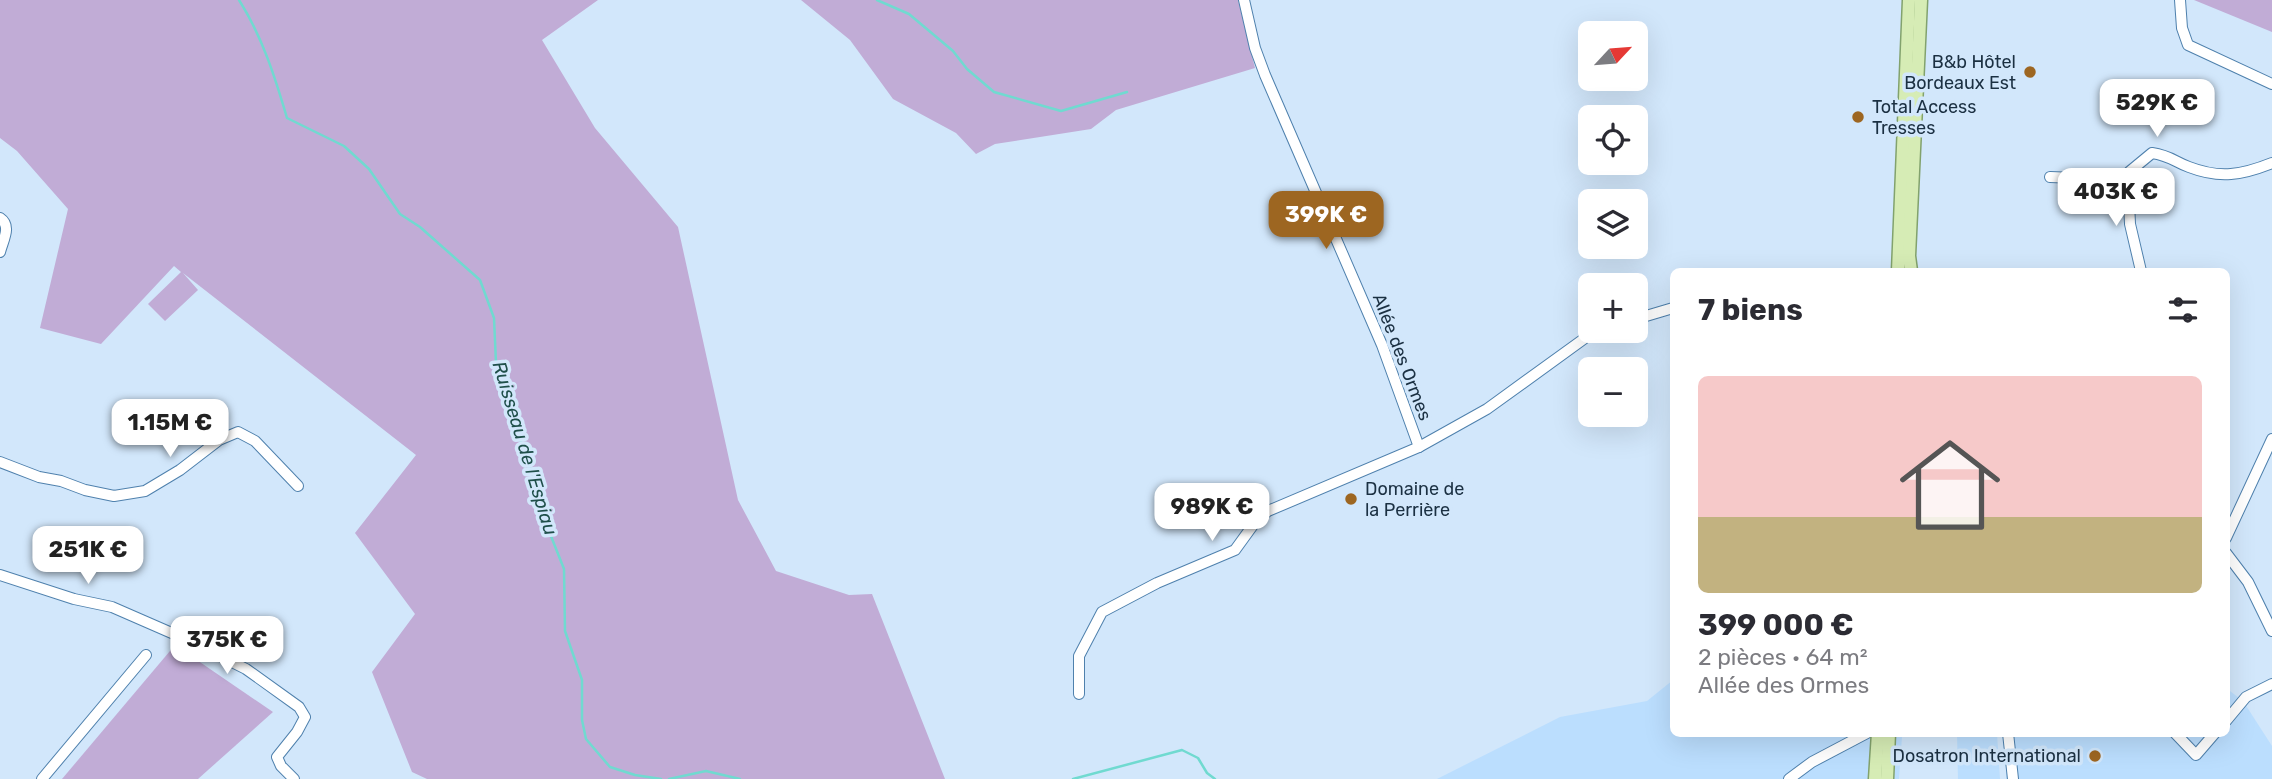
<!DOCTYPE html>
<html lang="fr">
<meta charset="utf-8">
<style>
:root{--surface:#fff;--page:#f2f2f3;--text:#2b2b33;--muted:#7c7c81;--accent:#9d6621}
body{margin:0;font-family:Rubik,sans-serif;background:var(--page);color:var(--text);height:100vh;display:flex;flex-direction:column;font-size:26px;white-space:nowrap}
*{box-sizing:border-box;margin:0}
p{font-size:23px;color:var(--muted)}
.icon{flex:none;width:38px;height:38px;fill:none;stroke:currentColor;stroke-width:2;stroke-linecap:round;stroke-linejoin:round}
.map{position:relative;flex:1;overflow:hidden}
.side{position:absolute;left:1670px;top:268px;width:560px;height:469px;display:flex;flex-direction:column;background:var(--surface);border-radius:10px;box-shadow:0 7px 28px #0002}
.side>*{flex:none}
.needle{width:46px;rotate:64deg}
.buttons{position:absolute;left:1578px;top:21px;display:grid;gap:14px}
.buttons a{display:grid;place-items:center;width:70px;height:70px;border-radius:10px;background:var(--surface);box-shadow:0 7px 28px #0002;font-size:35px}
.price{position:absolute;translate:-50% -60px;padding:0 16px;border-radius:14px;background:#fff;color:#222;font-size:23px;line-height:46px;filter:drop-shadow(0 2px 4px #0008)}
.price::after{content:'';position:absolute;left:50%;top:42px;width:21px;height:16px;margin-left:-10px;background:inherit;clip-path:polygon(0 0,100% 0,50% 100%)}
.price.active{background:var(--accent);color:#fff}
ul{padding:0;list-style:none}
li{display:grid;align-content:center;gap:14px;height:371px;padding:0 28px}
li span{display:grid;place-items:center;height:217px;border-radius:10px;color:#555}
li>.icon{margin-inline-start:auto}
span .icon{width:126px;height:126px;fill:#fffc;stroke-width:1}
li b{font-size:30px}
h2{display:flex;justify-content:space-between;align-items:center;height:84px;padding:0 28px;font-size:30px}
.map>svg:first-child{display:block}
.built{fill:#bbdefe}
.green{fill:#c1acd6}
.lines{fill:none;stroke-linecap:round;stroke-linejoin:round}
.stream{stroke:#70dad0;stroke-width:2.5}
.minor-casing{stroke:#4f81ad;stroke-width:12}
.major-casing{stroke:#82a26d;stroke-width:15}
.minor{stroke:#fff;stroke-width:10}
.major{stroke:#d6ecb5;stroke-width:12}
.poi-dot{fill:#9d6621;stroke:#d2e7fb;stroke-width:2.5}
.labels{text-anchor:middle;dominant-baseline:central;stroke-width:7;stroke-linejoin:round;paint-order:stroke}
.poi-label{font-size:18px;fill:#1b3042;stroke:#d2e7fb;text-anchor:end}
.street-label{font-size:18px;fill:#1b3042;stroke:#d2e7fb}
.water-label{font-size:19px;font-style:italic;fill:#1f4f4a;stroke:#d2e7fb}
</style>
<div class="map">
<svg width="2272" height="779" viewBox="0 0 2272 779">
<rect width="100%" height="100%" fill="#d2e7fb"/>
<g class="built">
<polygon points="1673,680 1673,733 1925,733 1902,737 1899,779 1437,779 1560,717 1647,701"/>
<polygon points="2226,688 2243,701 2272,746 2272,779 2006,779 2006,733 2226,733"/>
<polygon points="1957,733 1997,733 2000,779 1958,779"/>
</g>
<g class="green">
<polygon points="0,0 598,0 542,40 595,128 678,227 738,500 776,571 849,595 872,594 945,779 427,779 412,772 372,672 415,614 355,533 416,455 183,273 198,290 165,321 148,304 181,272 174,266 101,344 40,328 68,209 17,151 0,138"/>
<polygon points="801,0 1238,0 1255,68 1116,110 1091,129 995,144 976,154 956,133 893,99 850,40"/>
<polygon points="2194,0 2272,0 2272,32"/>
<polygon points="175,645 273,712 198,779 62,779"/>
</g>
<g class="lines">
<g class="stream">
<path d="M239 0C262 36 275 77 287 118L344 146 369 169 400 214 420 227 480 280 494 318 496 363 530 470 541 491 547 526 564 569 565 631 582 680V720L586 739 610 767 635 775 661 779"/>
<polyline points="877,0 909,14 953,51 967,69 994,92 1061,111 1127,92"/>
<polyline points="669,779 706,771 740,779"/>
<polyline points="1073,779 1182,750 1198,758 1207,773 1215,779"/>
</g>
<defs>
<g id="minor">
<polyline points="1244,0 1255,48 1265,75 1382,345 1419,447"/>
<polyline points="2180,0 2182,28 2188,45 2272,84"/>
<path d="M2050 177 2128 180 2129 172 2152 153C2171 156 2173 161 2189 167 2220 179 2242 175 2272 163"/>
<polyline points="2128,180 2130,224 2141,271"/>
<path d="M0 218C12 226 3 240 0 252"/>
<polyline points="1636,319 1673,308"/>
<polyline points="0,462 39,477 61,481 85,490 114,496 145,491 180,470 219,440 238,432 255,441 298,486"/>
<polyline points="2226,538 2272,439"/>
<polyline points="2226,553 2248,582 2272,631"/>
<polyline points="0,575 74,599 112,607 190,641 246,669 299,707 305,717 297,732 277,757 281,766 294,779"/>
<polyline points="1079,694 1079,656 1102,612 1157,583 1235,550 1256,521 1268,511 1419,447 1487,409 1592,333 1600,331"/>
<polyline points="2226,721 2246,697 2272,684"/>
<polyline points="2008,733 2013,779"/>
<polyline points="2175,733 2196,755 2215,733"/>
<polyline points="42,779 146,655"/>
<polyline points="1789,779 1812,762 1867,733"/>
</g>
<g id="major">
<polyline points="1898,271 1909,0"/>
<polyline points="1911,271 1909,256 1921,0"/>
<polyline points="1875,779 1878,733"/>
<polyline points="1887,779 1889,733"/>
</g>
</defs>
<use href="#minor" class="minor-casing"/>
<use href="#major" class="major-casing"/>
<use href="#minor" class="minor"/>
<use href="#major" class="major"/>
</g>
<g class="poi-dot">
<circle cx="2030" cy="72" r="7"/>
<circle cx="1858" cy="117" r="7"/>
<circle cx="1351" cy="499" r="7"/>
<circle cx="2095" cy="756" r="7"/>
</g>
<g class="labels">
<g class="poi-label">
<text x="2016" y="62">B&amp;b Hôtel<tspan x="2016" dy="21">Bordeaux Est</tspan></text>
<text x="1872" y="107" text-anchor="start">Total Access<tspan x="1872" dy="21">Tresses</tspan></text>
<text x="1365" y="489" text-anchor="start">Domaine de<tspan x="1365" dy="21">la Perrière</tspan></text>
<text x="2081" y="756">Dosatron International</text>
</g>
<g class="street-label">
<text transform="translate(1402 357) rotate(69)">Allée des Ormes</text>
</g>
<g class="water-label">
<text transform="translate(525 448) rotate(73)">Ruisseau de l'Espiau</text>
</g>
</g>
</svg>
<div class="buttons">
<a><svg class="needle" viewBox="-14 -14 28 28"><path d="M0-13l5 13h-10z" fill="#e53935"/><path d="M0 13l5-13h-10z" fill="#7c7c81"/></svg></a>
<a><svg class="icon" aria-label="locate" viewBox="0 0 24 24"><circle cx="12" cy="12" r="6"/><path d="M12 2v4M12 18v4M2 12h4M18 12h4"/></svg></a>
<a><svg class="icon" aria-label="layers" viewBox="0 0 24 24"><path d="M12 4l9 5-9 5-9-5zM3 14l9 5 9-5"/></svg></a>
<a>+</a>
<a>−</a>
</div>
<b class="price" style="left:2157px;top:139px">529K €</b>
<b class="price" style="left:2116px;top:228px">403K €</b>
<b class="price active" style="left:1326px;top:251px">399K €</b>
<b class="price" style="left:170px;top:459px">1.15M €</b>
<b class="price" style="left:1212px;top:543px">989K €</b>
<b class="price" style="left:88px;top:586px">251K €</b>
<b class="price" style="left:227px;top:676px">375K €</b>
<section class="side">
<h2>7 biens<svg class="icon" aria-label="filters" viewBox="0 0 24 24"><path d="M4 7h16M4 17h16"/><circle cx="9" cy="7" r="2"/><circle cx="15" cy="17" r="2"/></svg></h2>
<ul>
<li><span style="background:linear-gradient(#f6c9c9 65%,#c2b280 0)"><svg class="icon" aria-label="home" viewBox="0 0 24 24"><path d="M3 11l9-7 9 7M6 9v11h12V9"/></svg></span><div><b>399 000 €</b><p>2 pièces · 64 m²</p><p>Allée des Ormes</p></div></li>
</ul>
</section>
</div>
